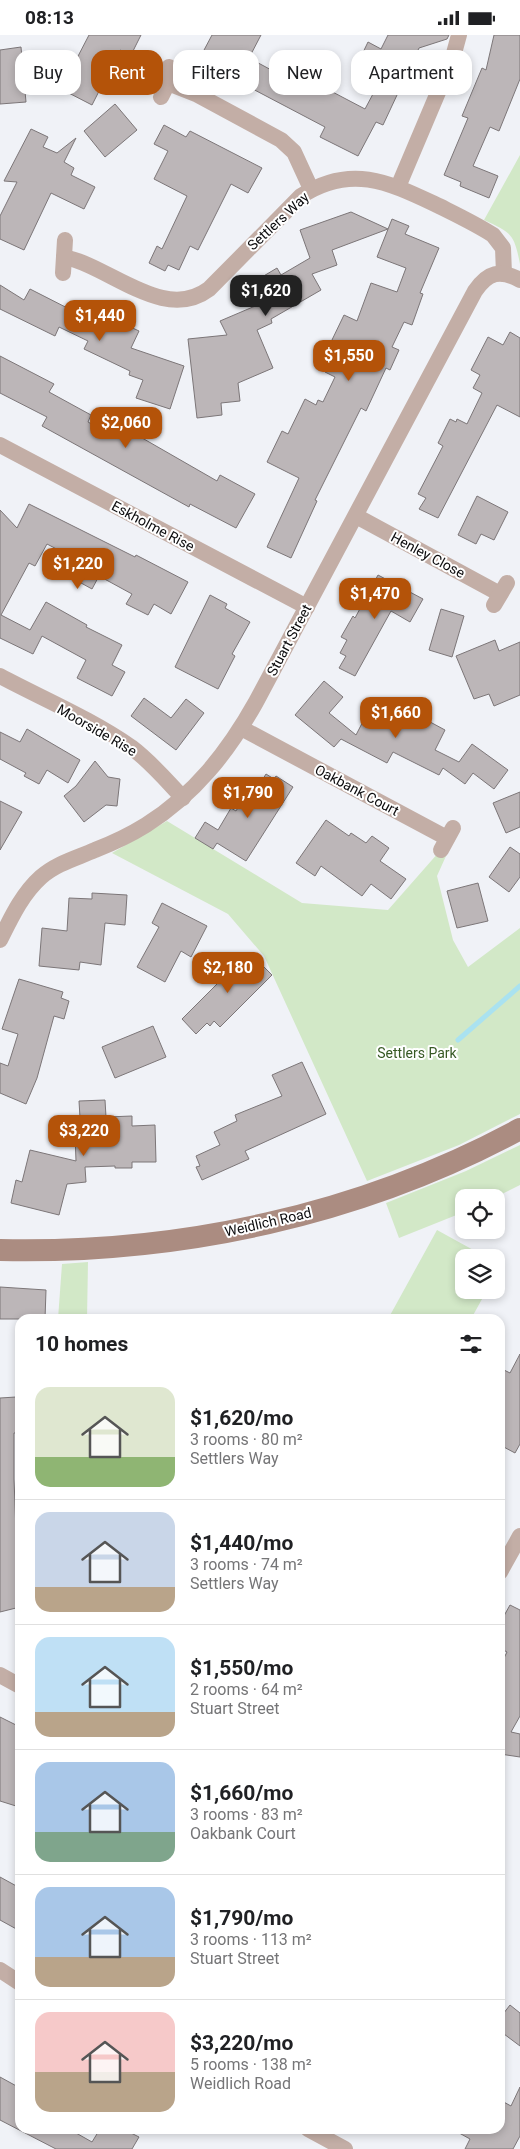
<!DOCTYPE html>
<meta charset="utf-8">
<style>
:root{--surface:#fff;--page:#f2f2f2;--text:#202124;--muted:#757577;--line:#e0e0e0;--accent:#b45309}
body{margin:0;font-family:Roboto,sans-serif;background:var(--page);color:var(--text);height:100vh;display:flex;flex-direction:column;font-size:19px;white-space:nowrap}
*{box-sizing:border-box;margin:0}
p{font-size:16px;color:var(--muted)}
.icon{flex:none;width:28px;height:28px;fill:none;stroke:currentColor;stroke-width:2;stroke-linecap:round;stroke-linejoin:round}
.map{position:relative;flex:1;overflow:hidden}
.sheet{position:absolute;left:15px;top:1279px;width:490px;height:820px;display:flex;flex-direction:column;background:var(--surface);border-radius:15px;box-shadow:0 2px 8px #0003}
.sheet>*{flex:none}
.banner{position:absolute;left:15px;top:15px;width:490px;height:45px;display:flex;gap:10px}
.controls{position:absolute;left:455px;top:1154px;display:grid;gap:10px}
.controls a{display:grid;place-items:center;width:50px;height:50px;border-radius:10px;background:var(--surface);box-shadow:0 2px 8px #0003;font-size:25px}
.price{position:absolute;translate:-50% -42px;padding:0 11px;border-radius:10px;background:var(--accent);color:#fff;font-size:16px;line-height:32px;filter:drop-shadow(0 1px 2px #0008)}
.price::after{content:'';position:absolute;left:50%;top:30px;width:15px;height:11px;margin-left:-8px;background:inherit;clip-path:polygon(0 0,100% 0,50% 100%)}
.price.active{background:#222;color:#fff}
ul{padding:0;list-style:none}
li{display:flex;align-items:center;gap:15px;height:125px;padding:0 20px}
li+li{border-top:1px solid var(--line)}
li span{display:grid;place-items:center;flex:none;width:140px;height:100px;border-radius:15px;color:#555}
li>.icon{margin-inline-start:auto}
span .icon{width:60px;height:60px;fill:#fffc;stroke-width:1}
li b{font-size:21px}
h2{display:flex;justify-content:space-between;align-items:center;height:60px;padding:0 20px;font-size:21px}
.tag{padding:0 18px;border-radius:15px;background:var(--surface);box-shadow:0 2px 8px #0003;font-size:18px;line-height:45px}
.tag.active{background:var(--accent);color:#fff}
.status{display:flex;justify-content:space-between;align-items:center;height:35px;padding:0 25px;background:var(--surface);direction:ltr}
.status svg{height:14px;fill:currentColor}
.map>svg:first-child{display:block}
.green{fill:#d2e8c7}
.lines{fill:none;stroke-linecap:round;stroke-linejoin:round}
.stream{stroke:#aae2f0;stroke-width:5}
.building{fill:#bcb6b8;stroke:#7c7678}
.street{stroke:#c3aea6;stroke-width:16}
.secondary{stroke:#ab8c81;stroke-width:22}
.labels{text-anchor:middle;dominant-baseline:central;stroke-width:4;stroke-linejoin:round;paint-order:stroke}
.street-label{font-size:14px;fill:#0b0b0d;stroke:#fff}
.park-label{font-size:14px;fill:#375924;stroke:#fff}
</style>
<div class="status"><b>08:13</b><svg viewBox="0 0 49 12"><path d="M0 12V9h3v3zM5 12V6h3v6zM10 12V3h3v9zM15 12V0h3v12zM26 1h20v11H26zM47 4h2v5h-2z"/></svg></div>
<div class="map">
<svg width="520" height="2114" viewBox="0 0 520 2114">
<rect width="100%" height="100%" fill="#f0f2f7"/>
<g class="green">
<path d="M520 120V229C514 199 512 198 484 185Z"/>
<polygon points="167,786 302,868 388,875 439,817 446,821 437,841 453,905 468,932 520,893 520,1079 459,1110 367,1146 264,921 228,879 112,818"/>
<polygon points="520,1110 520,1150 496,1162 464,1162 464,1177 399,1203 386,1168 466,1136"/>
<polygon points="437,1195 486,1222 464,1222 464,1255 487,1255 471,1284 388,1284"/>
<polygon points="88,1227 87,1284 58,1284 62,1229"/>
</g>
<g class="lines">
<polyline class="stream" points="458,1005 520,951"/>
</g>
<g class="building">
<polygon points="89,0 141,0 131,20 120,15 92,70 61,54"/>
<polygon points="212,0 261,0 249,23 275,37 280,27 304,39 309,28 332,39 325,53 365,74 382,42 357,30 368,7 381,14 388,0 449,0 447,4 419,13 383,90 376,87 358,121 320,102 325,92 228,41 233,33 203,17"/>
<polygon points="494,0 520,0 520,44 499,96 490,92 473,131 498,141 489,163 460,151 461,147 444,140 468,83 462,81 482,33 486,35"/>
<polygon points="21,12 26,67 0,69 0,15"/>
<polygon points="115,69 137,95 105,122 84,96"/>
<polygon points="164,90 186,102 190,96 262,133 248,158 231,149 198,215 190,211 179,235 168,230 165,236 149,228 157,211 162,214 187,161 154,144 168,116 154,109"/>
<polygon points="31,94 48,102 43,112 57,118 76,103 64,127 74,133 71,140 95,152 84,174 51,158 24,215 0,204 0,181 17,147 4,146"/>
<polygon points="351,177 388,194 332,215 337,230 312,239 321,255 271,284 272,288 257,295 273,333 238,348 240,366 221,368 222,380 197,383 188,304 227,300 220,286 274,263 262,242 277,233 281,240 310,223 300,195"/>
<polygon points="392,184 409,191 405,199 439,213 420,258 423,259 412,290 404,287 392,312 399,315 390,335 386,333 366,376 361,373 315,465 317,466 291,523 267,512 299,443 267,427 282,396 288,399 305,364 316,370 318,365 323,367 335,342 325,337 338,310 331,307 344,280 357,286 371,248 397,257 406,233 377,222"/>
<polygon points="0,250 24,265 30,254 85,282 90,273 139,296 131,313 184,331 170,374 136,363 143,345 129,340 130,336 84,314 88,306 59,292 55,301 0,274"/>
<polygon points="510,297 520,303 520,382 497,370 438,483 419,474 426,463 418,459 443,411 438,408 450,384 456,387 457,384 467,389 482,358 473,353 480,340 471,335 488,302 503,310"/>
<polygon points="0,321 54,349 49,357 91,380 88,387 117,403 123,392 217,446 220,440 255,459 236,493 190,469 189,472 42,391 47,382 0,358"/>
<polygon points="477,461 508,477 494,505 481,499 476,509 458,500"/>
<polygon points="29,469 135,522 136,520 188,547 171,579 154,569 148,580 126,569 132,559 99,541 92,554 61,537 70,521 47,509 35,531 29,528 1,580 30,595 46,567 87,590 86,592 122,610 112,630 125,637 112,661 77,643 86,625 42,601 33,619 0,603 0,475 17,493"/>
<polygon points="378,540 423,564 410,587 391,576 355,641 339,633 346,621 340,618 347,605 341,602 353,581 355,583"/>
<polygon points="210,560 227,569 225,573 250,587 232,619 235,621 218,654 175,632"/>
<polygon points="441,574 464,581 452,622 429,615"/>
<polygon points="495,605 499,616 520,607 520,660 494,671 489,659 474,664 456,621"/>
<polygon points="324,646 343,662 329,678 356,700 372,669 414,691 419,681 445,695 435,715 459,727 472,709 508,735 494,754 473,738 465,749 443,733 439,740 393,717 387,728 341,704 334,712 295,680"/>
<polygon points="144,663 171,683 186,664 204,678 176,715 131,681"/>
<polygon points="27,694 80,725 68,748 47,735 39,749 24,741 26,738 0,724 0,697 20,707"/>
<polygon points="95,726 108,742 120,744 117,771 106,770 84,787 64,761 76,751"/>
<polygon points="266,739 274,744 276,741 293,752 246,826 217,808 213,814 195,803 205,787 218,795 231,773 236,776 246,759 252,762"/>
<polygon points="520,757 520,792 506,798 493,768"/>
<polygon points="0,766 22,777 0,815"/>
<polygon points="326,785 349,801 351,798 366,808 372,801 389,813 380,826 406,844 391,864 371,849 362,861 321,831 315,841 296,828"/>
<polygon points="510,812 520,819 520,842 509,857 489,842"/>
<polygon points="478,848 488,886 457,893 447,856"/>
<polygon points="92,858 127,860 125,890 105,888 101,930 80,927 79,935 39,931 42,893 67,896 69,863 92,864"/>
<polygon points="162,868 207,891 191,922 181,916 165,947 137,932 159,892 152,888"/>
<polygon points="249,917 272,940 220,992 214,986 210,991 207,988 196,999 182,984"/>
<polygon points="19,944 63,957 61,963 69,966 64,984 54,981 37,1043 26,1069 0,1058 0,1028 8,1031 18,999 2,994"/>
<polygon points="153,991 166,1022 115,1043 102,1012"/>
<polygon points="302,1027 326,1079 245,1116 249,1124 202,1145 196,1132 200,1131 196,1121 220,1110 214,1097 237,1086 235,1080 282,1061 272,1040"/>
<polygon points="105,1065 106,1082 132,1081 132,1091 155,1090 156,1127 132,1127 132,1133 115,1133 115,1131 85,1132 86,1147 67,1149 59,1180 11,1168 16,1145 22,1147 30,1115 76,1126 75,1099 81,1099 79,1066"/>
<polygon points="0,1252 46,1255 45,1284 0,1284"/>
<polygon points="520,1319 520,1409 515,1418 500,1410 500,1333 510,1338"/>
<polygon points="16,1362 17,1398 14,1398 14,1444 16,1496 20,1495 20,1572 0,1577 0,1363"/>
<polygon points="510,1570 520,1575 520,1681 511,1697 520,1699 520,1722 500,1719 500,1631 507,1617 500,1613 500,1588"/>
<polygon points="0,1682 20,1692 20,1756 16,1771 0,1766"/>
<polygon points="0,1842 20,1853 20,1896 0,1885"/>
<polygon points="510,1970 520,1978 520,2011 500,1996 500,1983"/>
<polygon points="0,2042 20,2053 20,2094 69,2094 92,2107 100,2094 123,2094 139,2102 132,2114 56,2114 0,2085"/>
<polygon points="520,2052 520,2101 513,2114 465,2114 470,2104 452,2094 500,2094 500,2065 511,2071"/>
</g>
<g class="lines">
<g class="street">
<polyline points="168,48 196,59 281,105 294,117 311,154"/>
<polyline points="161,62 168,48 169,32"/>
<polyline points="398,152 453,22 459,0"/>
<path d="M64 222C110 231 164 288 209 254L301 161C352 128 390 148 439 171 457 180 476 189 493 200L503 213 504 239"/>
<polyline points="63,238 65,205"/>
<polyline points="0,410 307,572"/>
<polyline points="356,481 500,559"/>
<polyline points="494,570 507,548"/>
<path d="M0 641C43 664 91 684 131 712 151 727 166 745 183 763"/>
<polyline points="241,693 447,803"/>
<polyline points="441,815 453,793"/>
<path d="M0 905C11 883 22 859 41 842 57 828 77 823 95 815 113 808 130 800 146 790 195 759 228 717 256 667L475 256C488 237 500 234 520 245"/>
<polyline points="500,1537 520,1501"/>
<polyline points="0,1640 20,1651"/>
<polyline points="0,1935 20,1948"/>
<polyline points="308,2094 345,2114"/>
</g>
<path class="secondary" d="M0 1215C180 1219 361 1180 520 1094"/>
</g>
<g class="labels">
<g class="street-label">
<text transform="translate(278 186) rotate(-43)">Settlers Way</text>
<text transform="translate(153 491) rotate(28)">Eskholme Rise</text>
<text transform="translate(428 520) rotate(28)">Henley Close</text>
<text transform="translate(289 605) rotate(-62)">Stuart Street</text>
<text transform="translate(97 695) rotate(30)">Moorside Rise</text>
<text transform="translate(357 755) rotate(28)">Oakbank Court</text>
<text transform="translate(268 1187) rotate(-13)">Weidlich Road</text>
</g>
<g class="park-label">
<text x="417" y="1018">Settlers Park</text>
</g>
</g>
</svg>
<div class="controls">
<a><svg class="icon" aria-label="locate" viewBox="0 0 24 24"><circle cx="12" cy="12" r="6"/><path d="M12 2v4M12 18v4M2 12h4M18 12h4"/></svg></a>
<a><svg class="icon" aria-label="layers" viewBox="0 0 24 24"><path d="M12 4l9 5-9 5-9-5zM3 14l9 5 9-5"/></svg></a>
</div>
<b class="price active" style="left:266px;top:282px">$1,620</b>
<b class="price" style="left:100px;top:307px">$1,440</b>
<b class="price" style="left:349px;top:347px">$1,550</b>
<b class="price" style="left:126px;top:414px">$2,060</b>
<b class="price" style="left:78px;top:555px">$1,220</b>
<b class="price" style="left:375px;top:585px">$1,470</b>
<b class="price" style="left:396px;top:704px">$1,660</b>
<b class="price" style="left:248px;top:784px">$1,790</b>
<b class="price" style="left:228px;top:959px">$2,180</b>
<b class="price" style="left:84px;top:1122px">$3,220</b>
<div class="banner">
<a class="tag">Buy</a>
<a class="tag active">Rent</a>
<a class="tag">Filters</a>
<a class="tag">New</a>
<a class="tag">Apartment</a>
</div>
<section class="sheet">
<h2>10 homes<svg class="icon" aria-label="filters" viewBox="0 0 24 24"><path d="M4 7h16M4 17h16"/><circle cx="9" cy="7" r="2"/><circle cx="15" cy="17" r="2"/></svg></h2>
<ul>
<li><span style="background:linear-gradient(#dfe7d0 70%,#8fb573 0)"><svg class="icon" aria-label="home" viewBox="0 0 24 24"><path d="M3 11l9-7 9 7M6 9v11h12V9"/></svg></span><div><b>$1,620/mo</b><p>3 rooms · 80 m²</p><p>Settlers Way</p></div></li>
<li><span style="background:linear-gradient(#c9d6e8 75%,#b9a48a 0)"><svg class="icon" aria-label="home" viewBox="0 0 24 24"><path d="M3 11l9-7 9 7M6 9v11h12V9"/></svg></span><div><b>$1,440/mo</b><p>3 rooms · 74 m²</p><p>Settlers Way</p></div></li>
<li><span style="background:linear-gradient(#bfe0f5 75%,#b9a48a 0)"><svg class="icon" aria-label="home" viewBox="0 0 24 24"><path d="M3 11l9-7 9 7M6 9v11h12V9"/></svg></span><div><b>$1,550/mo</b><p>2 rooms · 64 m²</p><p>Stuart Street</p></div></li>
<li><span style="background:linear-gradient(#a9c7e8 70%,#7fa58c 0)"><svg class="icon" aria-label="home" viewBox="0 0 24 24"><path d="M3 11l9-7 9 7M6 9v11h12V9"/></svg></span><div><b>$1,660/mo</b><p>3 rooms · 83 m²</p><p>Oakbank Court</p></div></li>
<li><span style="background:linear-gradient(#a9c7e8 70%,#b9a48a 0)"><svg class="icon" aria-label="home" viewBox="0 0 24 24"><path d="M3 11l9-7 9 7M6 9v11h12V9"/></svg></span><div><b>$1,790/mo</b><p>3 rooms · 113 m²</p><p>Stuart Street</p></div></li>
<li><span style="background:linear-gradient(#f6c9c9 60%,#b9a48a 0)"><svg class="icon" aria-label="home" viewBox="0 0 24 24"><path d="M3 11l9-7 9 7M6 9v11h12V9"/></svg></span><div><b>$3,220/mo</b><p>5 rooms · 138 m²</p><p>Weidlich Road</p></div></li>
</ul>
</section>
</div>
